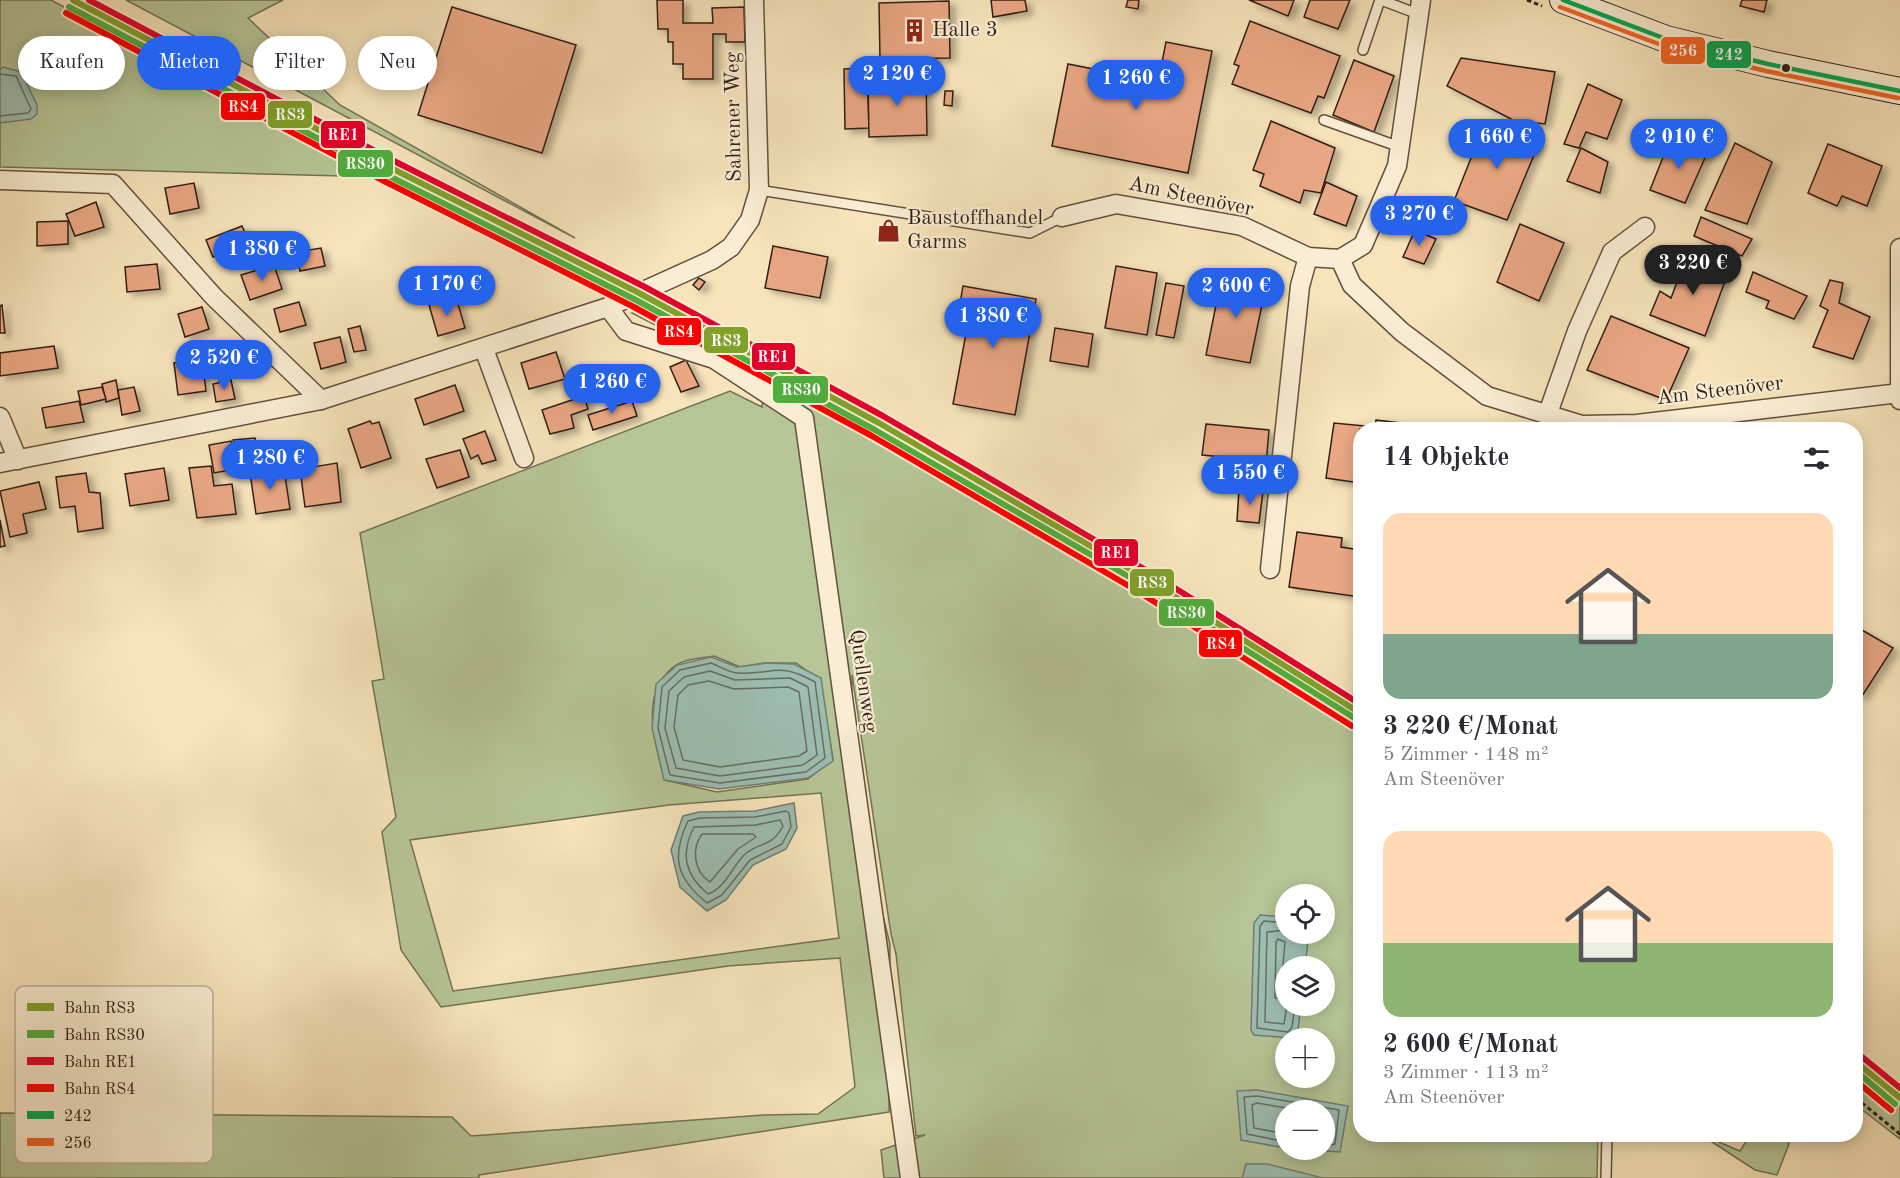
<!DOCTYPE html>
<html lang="de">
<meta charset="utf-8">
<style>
:root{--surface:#fff;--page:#f2f2f3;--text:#2b2b33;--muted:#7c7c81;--accent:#2563eb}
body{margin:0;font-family:"Old Standard TT",serif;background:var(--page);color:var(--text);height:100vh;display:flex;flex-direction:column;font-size:22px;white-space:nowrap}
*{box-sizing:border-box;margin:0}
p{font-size:20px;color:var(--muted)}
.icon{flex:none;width:33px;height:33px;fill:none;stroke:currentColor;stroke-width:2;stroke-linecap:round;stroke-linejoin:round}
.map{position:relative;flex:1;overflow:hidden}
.details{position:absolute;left:1353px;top:422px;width:510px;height:720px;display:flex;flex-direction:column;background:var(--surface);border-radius:24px;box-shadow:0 3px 15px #0003}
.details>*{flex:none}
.guide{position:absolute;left:18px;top:36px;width:570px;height:54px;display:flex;gap:12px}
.buttons{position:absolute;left:1275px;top:884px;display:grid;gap:12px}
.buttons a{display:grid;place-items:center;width:60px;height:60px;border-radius:50%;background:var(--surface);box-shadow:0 3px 15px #0003;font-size:30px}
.price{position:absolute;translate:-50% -51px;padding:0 14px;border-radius:21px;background:var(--accent);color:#fff;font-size:20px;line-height:39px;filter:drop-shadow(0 2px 3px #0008)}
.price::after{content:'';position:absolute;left:50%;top:36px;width:18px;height:14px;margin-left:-9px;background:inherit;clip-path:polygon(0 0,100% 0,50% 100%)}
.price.on{background:#222;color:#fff}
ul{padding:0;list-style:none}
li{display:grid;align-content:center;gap:12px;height:318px;padding:0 30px}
li span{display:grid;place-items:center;height:186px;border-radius:18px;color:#555}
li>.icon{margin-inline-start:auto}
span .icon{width:108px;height:108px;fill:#fffc;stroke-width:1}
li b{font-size:26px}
h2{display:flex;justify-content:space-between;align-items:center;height:72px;padding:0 30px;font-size:26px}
.tag{padding:0 21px;border-radius:27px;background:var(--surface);box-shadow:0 3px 15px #0003;font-size:21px;line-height:54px}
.tag.on{background:var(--accent);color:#fff}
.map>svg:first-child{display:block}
.green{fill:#b6c596;stroke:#737256;stroke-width:1.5;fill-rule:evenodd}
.water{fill:#9dbeb1;stroke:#717e73;stroke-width:1.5}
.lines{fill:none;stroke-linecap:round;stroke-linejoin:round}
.shore{stroke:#666e63;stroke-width:1.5}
.building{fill:#e9a783;stroke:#301f15;stroke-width:1.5;filter:url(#shadow)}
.lane-casing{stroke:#62503e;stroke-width:12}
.street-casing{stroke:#62503e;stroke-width:21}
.secondary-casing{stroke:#301f15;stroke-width:28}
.path{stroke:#301f15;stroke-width:3;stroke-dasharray:4.5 3;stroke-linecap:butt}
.lane{stroke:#faedd3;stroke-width:9}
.street{stroke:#faedd3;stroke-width:18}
.secondary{stroke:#faedd3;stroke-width:26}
.bus-1-casing{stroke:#faedd3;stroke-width:9}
.bus-2-casing{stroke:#faedd3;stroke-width:9}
.bus-1{stroke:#00a651;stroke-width:4.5}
.bus-2{stroke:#f26522;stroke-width:4.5}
.rail-1-casing{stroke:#faedd3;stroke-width:10}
.rail-2-casing{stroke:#faedd3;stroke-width:10}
.rail-3-casing{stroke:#faedd3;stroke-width:10}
.rail-4-casing{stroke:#faedd3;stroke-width:10}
.rail-1{stroke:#80a12a;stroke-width:6}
.rail-2{stroke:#50ae3d;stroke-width:6}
.rail-3{stroke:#e4002b;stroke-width:6}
.rail-4{stroke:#f00;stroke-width:6}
.bus-dot{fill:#301f15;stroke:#faedd3;stroke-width:2}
.labels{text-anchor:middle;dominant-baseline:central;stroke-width:4.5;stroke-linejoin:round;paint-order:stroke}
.poi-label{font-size:21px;fill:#301f15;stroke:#faedd3;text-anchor:start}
.street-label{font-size:21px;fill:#301f15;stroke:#faedd3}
.key{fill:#faedd3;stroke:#bdaf9a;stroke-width:1.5}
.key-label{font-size:16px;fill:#301f15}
.line-badge{stroke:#faedd3;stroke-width:2}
.badge-label{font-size:16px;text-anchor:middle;font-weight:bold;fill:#fff}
</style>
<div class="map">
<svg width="1900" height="1178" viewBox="0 0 1900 1178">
<defs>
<filter id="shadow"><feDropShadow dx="6" dy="4" stdDeviation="3" flood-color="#0004"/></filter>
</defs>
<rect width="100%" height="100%" fill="#f7e4bb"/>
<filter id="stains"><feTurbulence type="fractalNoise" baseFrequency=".00333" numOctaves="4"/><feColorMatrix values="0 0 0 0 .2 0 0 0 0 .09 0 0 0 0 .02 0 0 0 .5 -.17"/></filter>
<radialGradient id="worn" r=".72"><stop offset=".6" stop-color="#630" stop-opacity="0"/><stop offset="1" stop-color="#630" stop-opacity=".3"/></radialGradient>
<g class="green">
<polygon points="0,0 51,0 383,177 0,167"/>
<polygon points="126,0 283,0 248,18 340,105 575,238"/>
<path d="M647 310 893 441 1291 680 1360 726V1134H1598L1597 1178H884L881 1150 925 1135 916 1136 896 954 891 934 852 675 851 787 890 944 889 1112 479 1175V1178H0V1113L452 1117 471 1136 764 1115 818 1114 855 1087 840 958 728 966 441 1007 401 950 382 832 396 817 372 681 384 679 360 533 730 391 762 407 764 381 632 313ZM714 656 740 667 764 663H796L820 680 833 759 808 779 717 792 665 780C655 743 637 690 678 664 687 658 704 658 714 656ZM821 793 839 938 453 991 410 840 669 805ZM1286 894H1324V933H1286ZM1286 966H1324V1005H1286ZM1286 1038H1324V1077H1286ZM1286 1110H1324V1149H1286Z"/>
<polygon points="1856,1070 1900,1106 1900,1139 1856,1105"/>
<polygon points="1700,1134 1740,1151 1751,1134 1786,1134 1789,1144 1777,1175 1755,1170"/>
</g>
<g class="water">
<polygon points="3,67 21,72 37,105 37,114 31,119 0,123 0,70"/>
<polygon points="711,657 737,667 767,663 794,664 821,678 833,761 808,778 719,789 664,780 652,728 656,684 677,665"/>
<polygon points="794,803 797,828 786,849 753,865 726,900 707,911 680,887 671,850 683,816 699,812 755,811"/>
<polygon points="1260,915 1285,917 1286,933 1309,933 1305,966 1286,966 1286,1005 1301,1005 1298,1030 1292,1038 1254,1035 1251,1030 1254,923"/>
<polygon points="1257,1090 1348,1106 1340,1152 1293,1149 1324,1149 1324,1110 1286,1110 1285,1148 1241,1140 1237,1091"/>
<polygon points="1246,1164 1267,1164 1323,1178 1242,1178"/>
</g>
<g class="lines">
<g class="shore">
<polyline points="0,74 16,76 31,109 28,113 0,116"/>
<path d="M711 663C719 666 729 673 738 673 774 675 777 661 815 682L825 758 806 772 720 783 670 775 658 728 662 687 680 670Z"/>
<polygon points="710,671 735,680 790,678 808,687 817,755 803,765 720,776 676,768 665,728 669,691 684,677"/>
<polygon points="709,681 734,689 788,687 799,692 807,751 799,756 720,767 683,760 674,727 678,695 688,685"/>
<path d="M786 811 789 813 791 827 782 844 750 860 722 895 707 903C676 878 671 857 688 821L700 818 755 817Z"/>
<path d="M780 820 783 826C771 849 758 841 743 856 732 868 724 889 708 894 685 875 680 854 694 827L756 825Z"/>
<path d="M702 834H753L756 837 738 849 710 882C694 872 691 849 702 834Z"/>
<polyline points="1286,923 1264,921 1260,926 1257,1028 1288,1032 1292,1027 1295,1005"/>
<polyline points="1286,930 1267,932 1265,1022 1284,1024 1287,1005"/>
<polyline points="1286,975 1283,965 1285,942 1278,939 1276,942 1275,998 1279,998 1286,989"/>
<polyline points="1286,1134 1254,1128 1252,1105 1257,1103 1298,1110"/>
<polyline points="1286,1142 1247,1134 1244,1097 1257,1096 1339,1110 1335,1144 1324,1146"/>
</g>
</g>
<g class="building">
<polygon points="657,0 683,0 683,23 713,23 712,8 744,7 745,42 726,42 726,34 713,34 713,79 683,79 683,64 673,64 673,42 668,42 668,29 658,29"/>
<polygon points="991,0 1025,0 1027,11 993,17"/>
<polygon points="1128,0 1139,0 1138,9 1126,7"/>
<polygon points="1249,0 1294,0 1288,16"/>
<polygon points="1310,0 1350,0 1338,29 1304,17"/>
<polygon points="1742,0 1767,0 1764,12 1740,6"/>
<polygon points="949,1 950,58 880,59 879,3"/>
<polygon points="452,7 576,45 542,153 418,115"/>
<polygon points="1250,21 1340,56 1324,98 1318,96 1311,113 1232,84 1239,66 1234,64"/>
<polygon points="1166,42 1212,51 1188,173 1052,146 1068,64 1158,82"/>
<polygon points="1461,58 1555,72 1545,124 1513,120 1447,86"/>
<polygon points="1354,60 1394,76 1374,132 1333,115"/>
<polygon points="867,68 869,128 845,129 844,69"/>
<polygon points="926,77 927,135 869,137 868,78"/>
<polygon points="1588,84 1622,100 1607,139 1586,132 1579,148 1564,144"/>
<polygon points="945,91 953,91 952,106 944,105"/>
<polygon points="1486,120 1536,140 1539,143 1507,220 1454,201"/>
<polygon points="1271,121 1335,148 1321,193 1304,190 1300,203 1260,186 1264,174 1253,170"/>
<polygon points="1671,137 1708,151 1685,203 1650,190"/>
<polygon points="1735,143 1772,162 1747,224 1705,210"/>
<polygon points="1828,144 1882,166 1867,206 1842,196 1837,206 1808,193"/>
<polygon points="1581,148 1608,162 1600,193 1567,181"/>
<polygon points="1326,182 1357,196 1346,226 1314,214"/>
<polygon points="194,183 199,208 170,214 165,188"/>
<polygon points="96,202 104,227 75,236 66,214"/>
<polygon points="1701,217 1752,239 1742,256 1694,236"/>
<polygon points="68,221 68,244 37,246 37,222"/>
<polygon points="1520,224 1564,243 1539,301 1497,282"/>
<polygon points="242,226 251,247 235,254 233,249 213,257 206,240"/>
<polygon points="1415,230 1436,239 1424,264 1403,257"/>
<polygon points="773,246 828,257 820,298 765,288"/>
<polygon points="321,248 325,266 300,271 297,252"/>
<polygon points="1688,253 1729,270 1705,336 1650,315 1660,291 1671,298"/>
<polygon points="157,264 160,289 127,292 125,267"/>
<polygon points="274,265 282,289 250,300 241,275"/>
<polygon points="1116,266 1157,273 1147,335 1105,328"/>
<polygon points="1753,272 1807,296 1794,319 1766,308 1769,301 1746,292"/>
<polygon points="1222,275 1266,285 1250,363 1206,355"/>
<polygon points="699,278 705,282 699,290 693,285"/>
<polygon points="1830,280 1843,283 1839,303 1870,317 1853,359 1813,347 1828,310 1820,306"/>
<polygon points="1166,283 1184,286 1174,338 1156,335"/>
<polygon points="963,286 1036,299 1015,415 953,404 967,328 956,326"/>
<polygon points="456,297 465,328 438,336 429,305"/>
<polygon points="299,302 306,325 280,332 274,309"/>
<polygon points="2,305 5,333 0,333 0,306"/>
<polygon points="202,307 209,329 185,337 178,314"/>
<polygon points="1611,316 1689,348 1666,400 1587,370"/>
<polygon points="360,326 366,350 354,352 348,329"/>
<polygon points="1055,328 1093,334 1088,367 1050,361"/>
<polygon points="340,337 346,362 321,369 314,343"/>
<polygon points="54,346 58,368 0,376 0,353"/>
<polygon points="556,352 565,379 529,389 521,363"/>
<polygon points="202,359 206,391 178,395 174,363"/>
<polygon points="686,360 699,386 681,392 670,367"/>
<polygon points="116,380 119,398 106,402 102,384"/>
<polygon points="231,380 235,399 216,402 213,384"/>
<polygon points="455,385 464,411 424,425 415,399"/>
<polygon points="102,387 106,399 81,405 78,391"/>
<polygon points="134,387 140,411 122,415 118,390"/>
<polygon points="584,396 588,409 571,415 574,428 550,434 542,410"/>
<polygon points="79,401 84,422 46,428 42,408"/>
<polygon points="632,401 637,416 593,430 588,415"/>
<polygon points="1376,420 1417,425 1417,429 1360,429 1360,483 1326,478 1334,423 1375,427"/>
<polygon points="370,421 372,424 379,422 391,458 361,468 348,429"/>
<polygon points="1206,424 1269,430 1264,487 1245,487 1246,459 1202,455"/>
<polygon points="485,431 496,460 482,464 478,455 471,459 463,439"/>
<polygon points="255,438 260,465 238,469 233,440"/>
<polygon points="231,441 236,469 214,473 209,445"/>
<polygon points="460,450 469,477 437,488 426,459"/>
<polygon points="337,463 341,502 305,507 300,469"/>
<polygon points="211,466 214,486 232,484 236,514 197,518 189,468"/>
<polygon points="164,468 169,500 130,506 125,474"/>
<polygon points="284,469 290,509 256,514 250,473"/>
<polygon points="86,473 89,492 100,493 103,528 78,532 75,506 60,508 56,477"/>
<polygon points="39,482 46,509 23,514 27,533 10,537 0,491"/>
<polygon points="1239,489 1263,491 1259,523 1237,521"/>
<polygon points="0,520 5,546 0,547"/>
<polygon points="1297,532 1342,538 1341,547 1360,550 1360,597 1289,587"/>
<polygon points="1862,630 1893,648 1862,696 1856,693 1856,642"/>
</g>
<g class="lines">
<defs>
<g id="lane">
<polyline points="1381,0 1418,14"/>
<polyline points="1363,50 1380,0"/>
<polyline points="1324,120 1400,147"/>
<polyline points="759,190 1030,233 1062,217"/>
<polyline points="1606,1178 1607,1134"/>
</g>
<g id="street">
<polyline points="0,180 113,184 214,297 321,400"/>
<polyline points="1062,217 1116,204 1242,226 1308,257 1340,259 1352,285 1402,332 1487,396 1582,425 1637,424 1900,393"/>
<polyline points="1900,248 1900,400"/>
<polyline points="1340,259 1363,245 1397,166 1421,0"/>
<polyline points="608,307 626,331 714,359 804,418 910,1178"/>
<polyline points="484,349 524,458"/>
<polyline points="1547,416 1577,331 1612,252 1645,227"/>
<polyline points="0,417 18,460"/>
<polyline points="0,463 321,400 608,307 712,260 731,247 750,220 759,190 754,0"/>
<polyline points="1270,569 1300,286 1308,257"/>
</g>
<polyline id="secondary" points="1563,0 1666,39 1768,64 1900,91"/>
</defs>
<use href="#lane" class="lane-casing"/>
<use href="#street" class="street-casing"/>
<use href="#secondary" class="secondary-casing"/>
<g class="path">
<polyline points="1527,0 1542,6"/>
<polyline points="1856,1098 1900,1134"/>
</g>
<use href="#lane" class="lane"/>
<use href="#street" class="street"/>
<use href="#secondary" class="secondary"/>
<defs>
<polyline id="bus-1" points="1563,0 1666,39 1768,64 1900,91"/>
<polyline id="bus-2" points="1560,7 1664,46 1766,71 1898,98"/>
</defs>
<use href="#bus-1" class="bus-1-casing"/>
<use href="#bus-2" class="bus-2-casing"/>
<use href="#bus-1" class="bus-1"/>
<use href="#bus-2" class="bus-2"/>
<defs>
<g id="rail-1">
<polyline points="73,0 391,168 639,293 879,423 1142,576 1360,713"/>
<polyline points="1856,1062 1900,1098"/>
</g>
<g id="rail-2">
<polyline points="69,7 387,175 636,300 875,430 1138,582 1356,719"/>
<polyline points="1856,1071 1895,1104"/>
</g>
<g id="rail-3">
<polyline points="89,0 394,161 643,286 883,416 1146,570 1360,704"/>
<polyline points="1861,1056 1900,1088"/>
</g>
<g id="rail-4">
<polyline points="66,13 384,181 632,306 872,436 1134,589 1352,726"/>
<polyline points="1856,1081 1891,1110"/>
</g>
</defs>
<use href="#rail-1" class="rail-1-casing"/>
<use href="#rail-2" class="rail-2-casing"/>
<use href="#rail-3" class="rail-3-casing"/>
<use href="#rail-4" class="rail-4-casing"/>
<use href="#rail-1" class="rail-1"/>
<use href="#rail-2" class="rail-2"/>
<use href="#rail-3" class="rail-3"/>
<use href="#rail-4" class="rail-4"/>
</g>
<defs>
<symbol id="building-bare" viewBox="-9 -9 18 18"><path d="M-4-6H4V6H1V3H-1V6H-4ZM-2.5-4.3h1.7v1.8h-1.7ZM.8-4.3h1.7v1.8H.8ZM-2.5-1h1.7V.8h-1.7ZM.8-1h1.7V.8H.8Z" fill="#8f2418" stroke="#faedd3" stroke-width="2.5" paint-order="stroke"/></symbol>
<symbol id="shop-bare" viewBox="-9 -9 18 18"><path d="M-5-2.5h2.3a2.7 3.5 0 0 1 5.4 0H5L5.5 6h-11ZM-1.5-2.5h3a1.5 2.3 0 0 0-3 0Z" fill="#8f2418" stroke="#faedd3" stroke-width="2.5" paint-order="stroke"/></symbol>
</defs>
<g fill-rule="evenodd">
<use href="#building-bare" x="898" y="14" width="33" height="33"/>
<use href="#shop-bare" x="872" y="214" width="33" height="33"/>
</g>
<circle class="bus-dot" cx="1786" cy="68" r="5"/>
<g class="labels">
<g class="poi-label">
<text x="932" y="30">Halle 3</text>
<text x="907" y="218">Baustoffhandel<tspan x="907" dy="24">Garms</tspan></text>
</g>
<g class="street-label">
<text transform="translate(734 117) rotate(-91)">Sahrener Weg</text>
<text transform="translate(1191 197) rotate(12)">Am Steenöver</text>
<text transform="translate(1720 391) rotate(-7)">Am Steenöver</text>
<text transform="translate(863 681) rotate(82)">Quellenweg</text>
</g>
</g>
<rect x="15" y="986" width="198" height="177" rx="9" class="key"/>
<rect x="27" y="1003" width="27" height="8" fill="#80a12a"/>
<rect x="27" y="1030" width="27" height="8" fill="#50ae3d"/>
<rect x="27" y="1057" width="27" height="8" fill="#e4002b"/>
<rect x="27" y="1084" width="27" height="8" fill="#f00"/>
<rect x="27" y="1111" width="27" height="8" fill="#00a651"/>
<rect x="27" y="1138" width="27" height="8" fill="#f26522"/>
<g class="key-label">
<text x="64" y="1013">Bahn RS3</text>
<text x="64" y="1040">Bahn RS30</text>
<text x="64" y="1067">Bahn RE1</text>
<text x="64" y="1094">Bahn RS4</text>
<text x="64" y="1121">242</text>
<text x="64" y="1148">256</text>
</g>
<g class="line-badge">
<rect x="1660" y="36" width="46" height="29" rx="6" fill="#f26522"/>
<rect x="1706" y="40" width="46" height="29" rx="6" fill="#00a651"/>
<rect x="220" y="92" width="46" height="29" rx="6" fill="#f00"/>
<rect x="267" y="100" width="46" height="29" rx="6" fill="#80a12a"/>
<rect x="320" y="120" width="46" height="29" rx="6" fill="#e4002b"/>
<rect x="337" y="149" width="57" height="29" rx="6" fill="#50ae3d"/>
<rect x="656" y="317" width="46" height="29" rx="6" fill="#f00"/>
<rect x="703" y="326" width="46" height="28" rx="6" fill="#80a12a"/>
<rect x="751" y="342" width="45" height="29" rx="6" fill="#e4002b"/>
<rect x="772" y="375" width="57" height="29" rx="6" fill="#50ae3d"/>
<rect x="1093" y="538" width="46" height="29" rx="6" fill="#e4002b"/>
<rect x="1129" y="568" width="46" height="29" rx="6" fill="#80a12a"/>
<rect x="1158" y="598" width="57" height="29" rx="6" fill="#50ae3d"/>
<rect x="1198" y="629" width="45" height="29" rx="6" fill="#f00"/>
</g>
<g class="badge-label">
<text x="1683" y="56">256</text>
<text x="1729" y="60">242</text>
<text x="243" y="112">RS4</text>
<text x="290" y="120">RS3</text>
<text x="343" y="140">RE1</text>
<text x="365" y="169">RS30</text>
<text x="679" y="337">RS4</text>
<text x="726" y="346">RS3</text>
<text x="773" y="362">RE1</text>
<text x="801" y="395">RS30</text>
<text x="1116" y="558">RE1</text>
<text x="1152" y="588">RS3</text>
<text x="1186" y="618">RS30</text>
<text x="1221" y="649">RS4</text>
</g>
<rect width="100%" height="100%" filter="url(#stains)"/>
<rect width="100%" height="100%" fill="url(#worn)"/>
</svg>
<div class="buttons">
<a><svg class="icon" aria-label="locate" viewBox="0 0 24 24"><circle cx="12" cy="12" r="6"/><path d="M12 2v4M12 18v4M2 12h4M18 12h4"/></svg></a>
<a><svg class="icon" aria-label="layers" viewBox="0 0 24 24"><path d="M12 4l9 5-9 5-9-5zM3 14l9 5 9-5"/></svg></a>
<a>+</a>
<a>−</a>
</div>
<b class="price" style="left:897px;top:107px">2 120 €</b>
<b class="price" style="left:1136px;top:111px">1 260 €</b>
<b class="price" style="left:1497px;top:170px">1 660 €</b>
<b class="price" style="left:1679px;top:170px">2 010 €</b>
<b class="price" style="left:1419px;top:247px">3 270 €</b>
<b class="price" style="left:262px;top:282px">1 380 €</b>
<b class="price on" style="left:1693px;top:296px">3 220 €</b>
<b class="price" style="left:447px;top:317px">1 170 €</b>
<b class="price" style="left:1236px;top:319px">2 600 €</b>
<b class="price" style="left:993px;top:349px">1 380 €</b>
<b class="price" style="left:224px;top:391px">2 520 €</b>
<b class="price" style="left:612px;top:415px">1 260 €</b>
<b class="price" style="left:270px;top:491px">1 280 €</b>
<b class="price" style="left:1250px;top:506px">1 550 €</b>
<div class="guide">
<a class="tag">Kaufen</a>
<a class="tag on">Mieten</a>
<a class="tag">Filter</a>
<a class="tag">Neu</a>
</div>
<section class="details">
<h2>14 Objekte<svg class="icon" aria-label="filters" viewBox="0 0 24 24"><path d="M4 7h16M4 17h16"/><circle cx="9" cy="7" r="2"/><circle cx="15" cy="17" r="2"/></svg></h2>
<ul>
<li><span style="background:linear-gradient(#ffd9b3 65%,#7fa58c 0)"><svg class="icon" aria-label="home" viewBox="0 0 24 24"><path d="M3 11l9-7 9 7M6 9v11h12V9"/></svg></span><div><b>3 220 €/Monat</b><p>5 Zimmer · 148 m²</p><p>Am Steenöver</p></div></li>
<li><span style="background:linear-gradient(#ffd9b3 60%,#8fb573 0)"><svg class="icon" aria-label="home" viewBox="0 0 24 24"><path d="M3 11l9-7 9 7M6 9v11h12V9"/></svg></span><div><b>2 600 €/Monat</b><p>3 Zimmer · 113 m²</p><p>Am Steenöver</p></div></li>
</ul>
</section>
</div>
